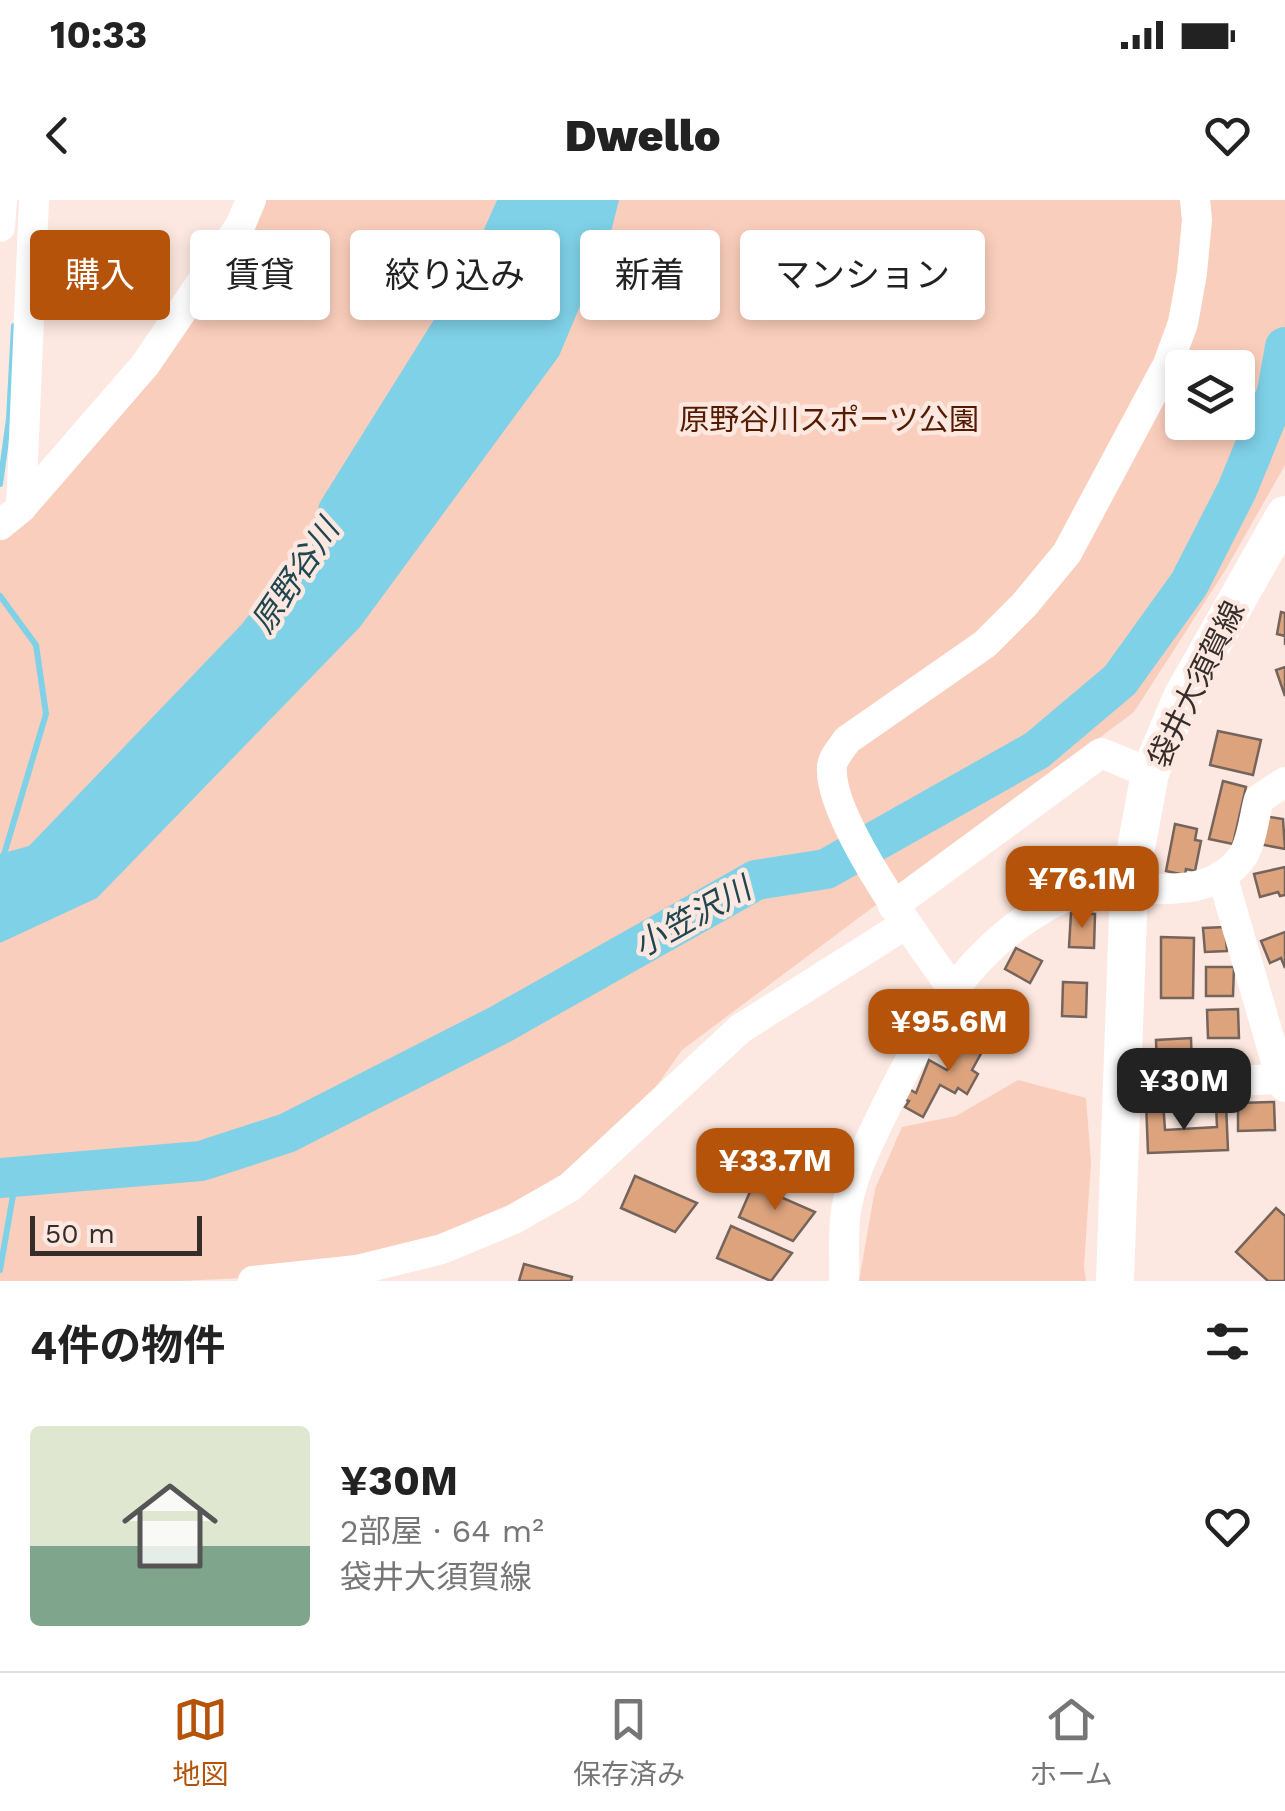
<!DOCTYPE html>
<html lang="ja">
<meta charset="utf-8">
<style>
:root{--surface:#fff;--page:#f2f2f2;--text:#222;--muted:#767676;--line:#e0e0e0;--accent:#b45309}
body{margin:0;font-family:"Work Sans","Noto Sans JP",sans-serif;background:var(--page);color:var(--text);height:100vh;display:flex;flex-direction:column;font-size:38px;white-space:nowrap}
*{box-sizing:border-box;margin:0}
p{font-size:32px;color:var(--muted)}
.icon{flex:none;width:55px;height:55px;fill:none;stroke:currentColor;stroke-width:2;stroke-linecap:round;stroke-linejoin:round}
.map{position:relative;height:1081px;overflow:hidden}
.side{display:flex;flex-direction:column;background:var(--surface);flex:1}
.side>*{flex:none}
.banner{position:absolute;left:30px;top:30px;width:1225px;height:90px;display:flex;gap:20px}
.controls{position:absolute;left:1165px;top:150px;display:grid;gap:20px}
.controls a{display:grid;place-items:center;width:90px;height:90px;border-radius:10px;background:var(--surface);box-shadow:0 5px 15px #0003;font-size:50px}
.scale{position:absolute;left:30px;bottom:25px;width:172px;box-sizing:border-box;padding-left:10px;border:5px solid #342d2a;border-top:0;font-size:28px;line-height:35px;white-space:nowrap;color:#342d2a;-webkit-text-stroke:8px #fce8e0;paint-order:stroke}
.price{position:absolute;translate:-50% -85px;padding:0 22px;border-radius:20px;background:var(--accent);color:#fff;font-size:32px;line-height:65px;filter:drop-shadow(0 2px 5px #0008)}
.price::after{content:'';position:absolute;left:50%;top:60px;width:30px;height:22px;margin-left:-15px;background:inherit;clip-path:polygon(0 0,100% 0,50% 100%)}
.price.on{background:#222;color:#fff}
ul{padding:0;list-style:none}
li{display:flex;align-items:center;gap:30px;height:250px;padding:0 30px}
li span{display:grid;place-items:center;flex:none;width:280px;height:200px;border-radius:10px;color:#555}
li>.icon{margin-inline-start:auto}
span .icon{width:120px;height:120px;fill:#fffc;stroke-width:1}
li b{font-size:42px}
h2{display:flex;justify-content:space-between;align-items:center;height:120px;padding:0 30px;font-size:42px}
.tag{padding:0 35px;border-radius:10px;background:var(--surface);box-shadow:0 5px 15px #0003;font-size:35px;line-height:90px}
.tag.on{background:var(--accent);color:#fff}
.status{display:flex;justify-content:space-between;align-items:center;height:70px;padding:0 50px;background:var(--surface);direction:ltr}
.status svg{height:28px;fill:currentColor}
header{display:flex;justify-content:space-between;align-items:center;height:130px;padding:0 30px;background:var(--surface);font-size:45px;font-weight:800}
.tab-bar{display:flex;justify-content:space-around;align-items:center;height:140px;border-top:2px solid var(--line);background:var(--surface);font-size:28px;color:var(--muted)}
.tab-bar a{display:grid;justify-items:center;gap:5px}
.tab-bar .on{color:var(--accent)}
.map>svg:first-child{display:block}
.green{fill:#facebc;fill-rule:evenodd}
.water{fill:#7fd1e7}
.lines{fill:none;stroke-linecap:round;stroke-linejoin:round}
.stream{stroke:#7fd1e7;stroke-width:6}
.river{stroke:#7fd1e7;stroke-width:40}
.building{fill:#dca37d;stroke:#74645b;stroke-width:2.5}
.minor{stroke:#fff;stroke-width:30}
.major{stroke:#fff;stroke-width:38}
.labels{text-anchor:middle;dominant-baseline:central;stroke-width:9;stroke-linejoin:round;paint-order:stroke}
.park-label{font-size:30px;fill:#541b00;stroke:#fce8e0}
.street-label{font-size:30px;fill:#342d2a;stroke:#fce8e0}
.water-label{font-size:32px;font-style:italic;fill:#204650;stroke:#fce8e0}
</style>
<div class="status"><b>10:33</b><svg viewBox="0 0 49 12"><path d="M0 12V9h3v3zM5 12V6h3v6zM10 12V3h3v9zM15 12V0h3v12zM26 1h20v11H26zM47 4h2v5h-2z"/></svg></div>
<header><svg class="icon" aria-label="back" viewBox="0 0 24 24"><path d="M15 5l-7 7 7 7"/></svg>Dwello<svg class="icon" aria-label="heart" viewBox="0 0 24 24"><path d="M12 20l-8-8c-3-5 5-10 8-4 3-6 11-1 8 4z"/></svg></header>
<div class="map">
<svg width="1285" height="1081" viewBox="0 0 1285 1081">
<rect width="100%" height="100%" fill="#fce8e0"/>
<g class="green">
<path d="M250 0H1285V265L1226 369 1134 512 682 850 620 938 490 1029 319 1074 180 1081H0V320L21 308ZM1182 168H1238V222H1182Z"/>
<polygon points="1018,880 1086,898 1091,962 1084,1067 1086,1081 859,1081 875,989 902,927 956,916"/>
</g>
<polygon class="water" points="511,0 619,0 611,32 559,156 360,427 97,698 0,743 0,654 29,646 242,424 408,211"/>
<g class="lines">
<g class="stream">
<polyline points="0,284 9,219 14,126"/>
<polyline points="0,396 36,445 46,514 0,668"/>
<polyline points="0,1070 16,978"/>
</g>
<g class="river">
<polyline points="338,311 486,74 519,0"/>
<polyline points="0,978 201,961 287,933 499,825 756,680 826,669 1037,550 1120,480 1189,384 1237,290 1277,192 1285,147"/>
</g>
</g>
<g class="building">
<polygon points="1281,412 1285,413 1285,445 1285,436 1277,434"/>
<polygon points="1285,467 1285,496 1276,470"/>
<polygon points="1218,531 1261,540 1253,575 1210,565"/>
<polygon points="1223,581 1246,587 1233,644 1209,639"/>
<polygon points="1264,616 1283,619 1285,649 1259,644"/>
<polygon points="1175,624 1197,629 1195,640 1201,641 1195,671 1186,669 1185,675 1166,671"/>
<polygon points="1285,667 1285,695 1280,696 1278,692 1260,697 1254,674"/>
<polygon points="1071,713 1095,714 1094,748 1069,747"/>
<polygon points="1225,727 1227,751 1205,752 1203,728"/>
<polygon points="1285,732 1285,768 1281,758 1270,763 1261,741"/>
<polygon points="1161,737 1194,738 1193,798 1161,798"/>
<polygon points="1016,748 1042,761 1030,783 1005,769"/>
<polygon points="1206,767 1234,767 1233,796 1206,796"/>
<polygon points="1063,782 1087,783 1086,817 1062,816"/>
<polygon points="1238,809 1239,838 1208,838 1207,810"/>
<polygon points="970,829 989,839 972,870 978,874 967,894 958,888 955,893 940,885 923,917 905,907 909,901 904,899 909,889 916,893 929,860 947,870"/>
<polygon points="1191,838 1192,872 1157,873 1156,840"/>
<polygon points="1163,901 1165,930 1217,927 1216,904 1226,904 1228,950 1148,953 1146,902"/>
<polygon points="1274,902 1275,930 1238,931 1238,903"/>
<polygon points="635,976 697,1003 675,1032 621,1008"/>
<polygon points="753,985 815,1012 793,1041 739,1017"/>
<polygon points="1276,1008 1285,1016 1285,1081 1268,1081 1236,1052"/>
<polygon points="731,1026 792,1053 771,1081 717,1058"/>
<polygon points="524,1064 572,1077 571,1081 519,1081"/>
</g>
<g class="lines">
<g class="minor">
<polyline points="0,27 2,0"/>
<polyline points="21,308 34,0"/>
<polyline points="0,325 21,308 145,165 240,26 251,0"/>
<polyline points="1222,675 1281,879"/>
<polyline points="893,706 1101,553 1150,573"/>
<path d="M952 788C921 745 827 617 832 566 833 557 842 548 847 540L985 444 1024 405 1067 353 1168 164 1183 123 1192 73 1197 20 1195 0"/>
<polyline points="1122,885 1281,879 1285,887"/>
<polyline points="253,1081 357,1070 442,1049 514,1019 570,987 740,829 906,724"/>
<path d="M844 1081C845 1057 842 1029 847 1005 854 970 870 940 886 907 929 820 971 742 1063 698 1117 672 1201 714 1242 657 1252 643 1254 616 1259 599L1285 582"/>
</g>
<polyline class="major" points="1115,1081 1129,686 1150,573 1182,497 1285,315"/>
</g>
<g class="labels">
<g class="park-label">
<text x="829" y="219">原野谷川スポーツ公園</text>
</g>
<g class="street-label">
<text transform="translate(1196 484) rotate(-64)">袋井大須賀線</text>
</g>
<g class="water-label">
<text transform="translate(295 376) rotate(-56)">原野谷川</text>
<text transform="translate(692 717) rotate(-29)">小笠沢川</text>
</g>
</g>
</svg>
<div class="controls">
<a><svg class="icon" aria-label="layers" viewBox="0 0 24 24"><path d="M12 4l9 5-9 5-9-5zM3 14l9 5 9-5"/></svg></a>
</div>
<div class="scale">50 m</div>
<b class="price" style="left:1082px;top:731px">¥76.1M</b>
<b class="price" style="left:949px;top:874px">¥95.6M</b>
<b class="price on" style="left:1184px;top:933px">¥30M</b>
<b class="price" style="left:775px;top:1013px">¥33.7M</b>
<div class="banner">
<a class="tag on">購入</a>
<a class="tag">賃貸</a>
<a class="tag">絞り込み</a>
<a class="tag">新着</a>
<a class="tag">マンション</a>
</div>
</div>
<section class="side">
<h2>4件の物件<svg class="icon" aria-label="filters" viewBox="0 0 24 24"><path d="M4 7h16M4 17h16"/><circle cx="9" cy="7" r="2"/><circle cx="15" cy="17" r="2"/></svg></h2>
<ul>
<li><span style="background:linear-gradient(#dfe7d0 60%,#7fa58c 0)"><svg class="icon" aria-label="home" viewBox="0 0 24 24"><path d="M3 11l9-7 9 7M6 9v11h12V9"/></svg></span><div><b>¥30M</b><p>2部屋 · 64 m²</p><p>袋井大須賀線</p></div><svg class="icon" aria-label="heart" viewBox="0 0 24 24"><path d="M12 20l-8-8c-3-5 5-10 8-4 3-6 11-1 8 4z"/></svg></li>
</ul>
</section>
<nav class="tab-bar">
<a class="on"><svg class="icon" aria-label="map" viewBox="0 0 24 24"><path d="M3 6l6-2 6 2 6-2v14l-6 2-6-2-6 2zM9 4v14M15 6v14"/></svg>地図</a>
<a><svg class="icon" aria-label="saved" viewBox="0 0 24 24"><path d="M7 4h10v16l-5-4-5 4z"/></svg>保存済み</a>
<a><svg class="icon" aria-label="home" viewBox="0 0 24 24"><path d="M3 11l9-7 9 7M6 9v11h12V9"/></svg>ホーム</a>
</nav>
